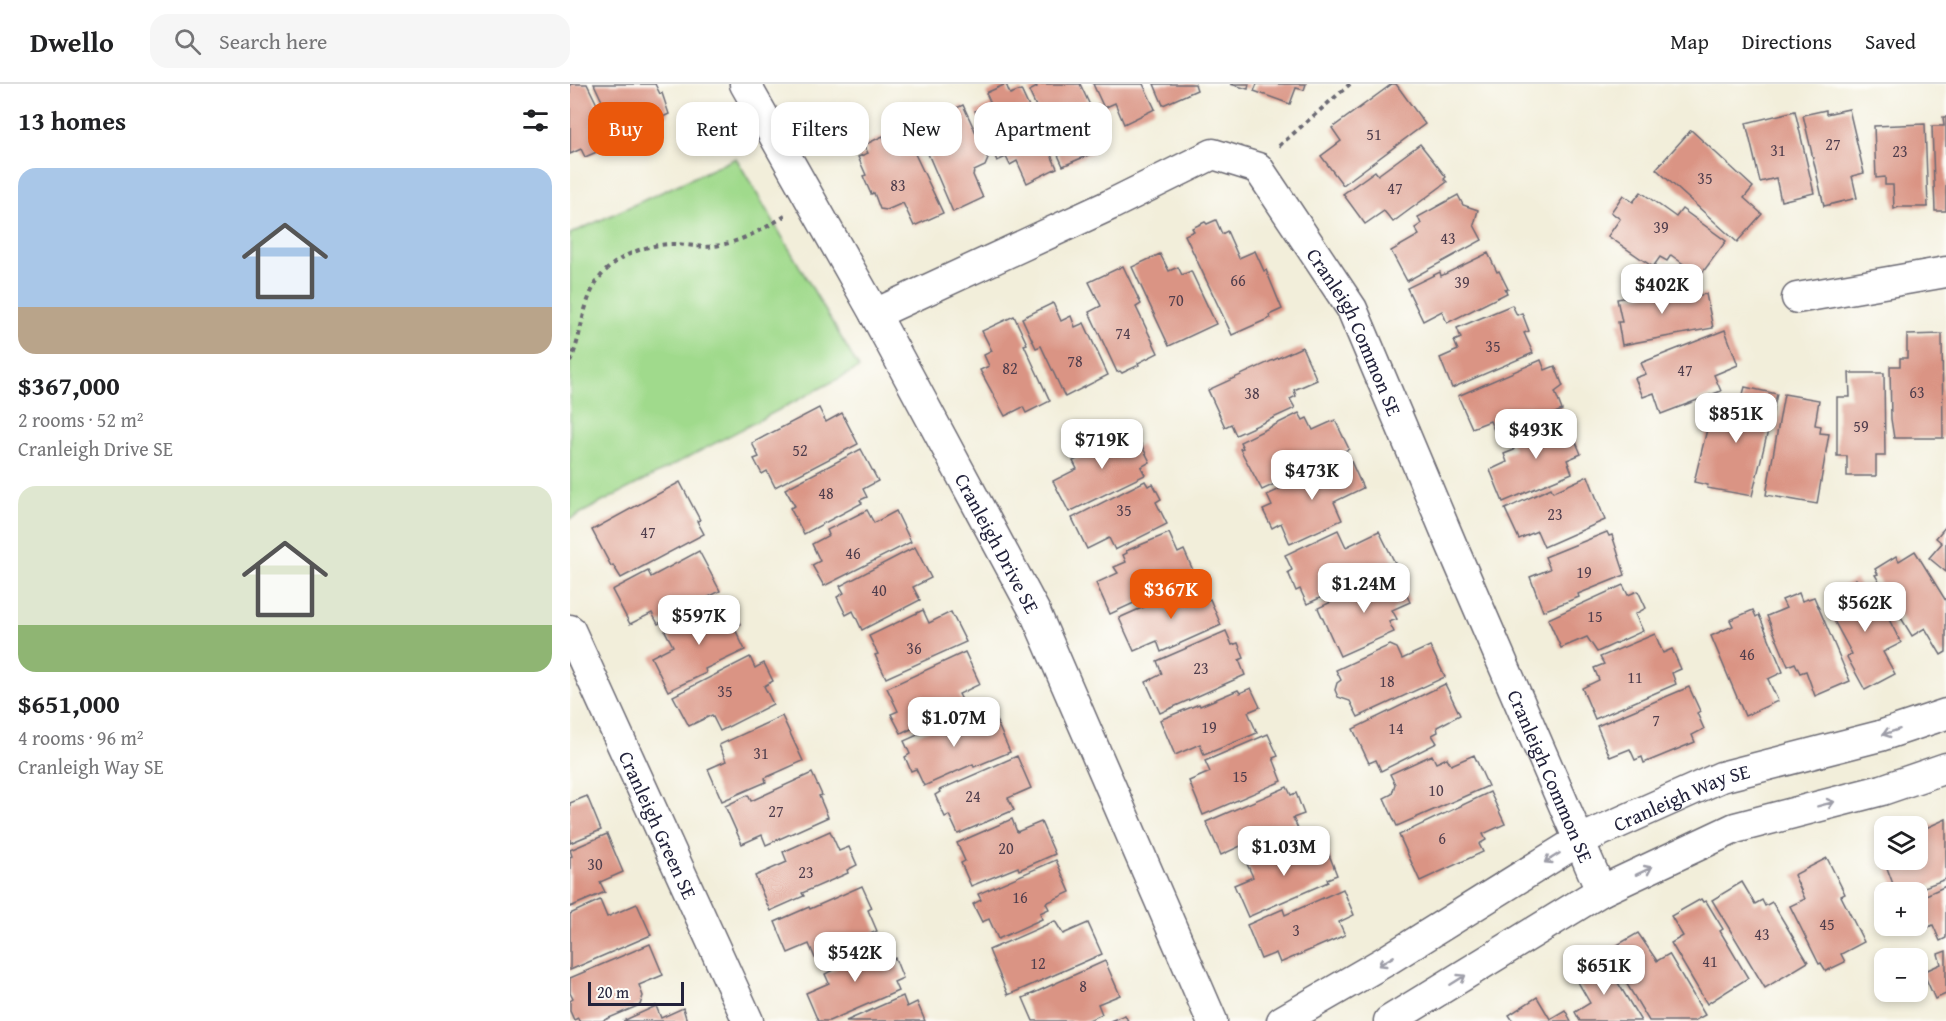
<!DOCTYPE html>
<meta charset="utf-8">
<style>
:root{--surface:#fff;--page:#f6f6f6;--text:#202124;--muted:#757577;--line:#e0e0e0;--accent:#ea580c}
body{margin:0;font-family:"Gentium Book Plus",serif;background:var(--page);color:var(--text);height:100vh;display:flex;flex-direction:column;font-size:22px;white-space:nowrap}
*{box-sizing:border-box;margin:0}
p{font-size:20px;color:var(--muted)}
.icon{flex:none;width:33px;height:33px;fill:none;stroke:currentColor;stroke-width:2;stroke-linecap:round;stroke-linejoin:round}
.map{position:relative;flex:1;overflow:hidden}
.drawer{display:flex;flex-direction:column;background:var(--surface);width:570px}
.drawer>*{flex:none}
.banner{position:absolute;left:18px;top:18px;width:570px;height:54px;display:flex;gap:12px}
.tools{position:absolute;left:1304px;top:732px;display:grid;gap:12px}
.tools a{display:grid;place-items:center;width:54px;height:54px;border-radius:12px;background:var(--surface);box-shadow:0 3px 9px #0003;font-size:30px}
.scale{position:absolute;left:18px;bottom:15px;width:96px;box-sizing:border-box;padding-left:6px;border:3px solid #22223b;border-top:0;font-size:16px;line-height:21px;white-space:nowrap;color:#22223b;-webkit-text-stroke:4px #fdfcf7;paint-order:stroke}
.price{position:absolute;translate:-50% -51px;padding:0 14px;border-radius:12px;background:#fff;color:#222;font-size:20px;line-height:39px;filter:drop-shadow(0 2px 3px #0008)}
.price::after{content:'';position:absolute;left:50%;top:36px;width:18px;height:14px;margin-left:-9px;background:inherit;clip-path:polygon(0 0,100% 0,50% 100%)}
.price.active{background:var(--accent);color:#fff}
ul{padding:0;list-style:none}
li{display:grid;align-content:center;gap:12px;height:318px;padding:0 18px}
li span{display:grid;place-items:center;height:186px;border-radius:18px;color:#555}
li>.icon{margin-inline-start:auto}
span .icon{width:108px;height:108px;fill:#fffc;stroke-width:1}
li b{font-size:26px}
h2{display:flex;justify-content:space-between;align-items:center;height:72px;padding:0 18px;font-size:26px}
.tag{padding:0 21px;border-radius:18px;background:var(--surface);box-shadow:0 3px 9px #0003;font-size:21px;line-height:54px}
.tag.active{background:var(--accent);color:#fff}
header{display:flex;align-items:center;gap:36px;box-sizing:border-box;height:84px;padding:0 30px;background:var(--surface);border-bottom:2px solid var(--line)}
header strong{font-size:28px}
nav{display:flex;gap:33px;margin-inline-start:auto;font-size:21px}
.search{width:420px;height:54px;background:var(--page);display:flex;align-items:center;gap:15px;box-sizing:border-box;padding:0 21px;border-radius:18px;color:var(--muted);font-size:22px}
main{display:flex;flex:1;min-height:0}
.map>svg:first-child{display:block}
.green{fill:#a0da8c;stroke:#617e64;stroke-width:1.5}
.building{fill:#da9484}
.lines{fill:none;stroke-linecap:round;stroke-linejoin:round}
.minor-casing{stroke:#6b6973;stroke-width:33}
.path{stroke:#6b6973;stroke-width:4;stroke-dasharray:4.5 4.5;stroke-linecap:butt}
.minor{stroke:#fff;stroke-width:30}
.oneway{stroke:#9c9ca7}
.labels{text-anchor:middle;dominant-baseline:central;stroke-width:4.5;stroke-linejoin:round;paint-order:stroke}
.number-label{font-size:16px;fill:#503e4d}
.street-label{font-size:20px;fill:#22223b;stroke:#fdfcf7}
</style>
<header>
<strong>Dwello</strong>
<div class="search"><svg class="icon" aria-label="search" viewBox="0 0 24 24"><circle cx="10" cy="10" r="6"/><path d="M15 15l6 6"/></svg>Search here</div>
<nav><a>Map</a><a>Directions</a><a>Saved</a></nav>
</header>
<main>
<section class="drawer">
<h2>13 homes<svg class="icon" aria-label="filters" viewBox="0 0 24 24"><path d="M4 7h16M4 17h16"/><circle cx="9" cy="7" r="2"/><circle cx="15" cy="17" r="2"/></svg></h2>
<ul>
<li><span style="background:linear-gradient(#a9c7e8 75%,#b9a48a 0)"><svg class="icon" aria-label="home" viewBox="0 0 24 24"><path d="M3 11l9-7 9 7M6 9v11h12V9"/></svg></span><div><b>$367,000</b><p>2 rooms · 52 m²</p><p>Cranleigh Drive SE</p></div></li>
<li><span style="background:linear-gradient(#dfe7d0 75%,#8fb573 0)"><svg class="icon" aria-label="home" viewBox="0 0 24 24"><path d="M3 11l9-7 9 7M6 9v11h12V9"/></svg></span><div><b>$651,000</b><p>4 rooms · 96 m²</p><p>Cranleigh Way SE</p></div></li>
</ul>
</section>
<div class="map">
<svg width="1376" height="937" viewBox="0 0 1376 937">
<rect width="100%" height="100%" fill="#fdfcf7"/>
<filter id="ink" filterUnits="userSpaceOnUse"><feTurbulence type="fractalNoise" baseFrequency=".0167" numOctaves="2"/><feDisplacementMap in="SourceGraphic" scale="12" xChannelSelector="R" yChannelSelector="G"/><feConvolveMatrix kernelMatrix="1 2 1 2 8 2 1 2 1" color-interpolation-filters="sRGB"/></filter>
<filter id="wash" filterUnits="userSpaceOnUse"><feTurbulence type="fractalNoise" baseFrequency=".008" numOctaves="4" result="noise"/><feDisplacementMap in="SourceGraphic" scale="24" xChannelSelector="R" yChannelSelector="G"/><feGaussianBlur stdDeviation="1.35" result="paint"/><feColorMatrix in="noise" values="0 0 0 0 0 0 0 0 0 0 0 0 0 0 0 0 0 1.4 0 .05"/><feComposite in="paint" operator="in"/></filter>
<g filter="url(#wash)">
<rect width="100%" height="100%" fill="#f2eeda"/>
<polygon class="green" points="166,74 289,284 0,435 0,150"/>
<g id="blocks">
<g class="building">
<polygon points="0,0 17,0 42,51 32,55 36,64 15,73 11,65 0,70"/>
<polygon points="24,0 85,0 90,10 92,9 99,30 80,39 81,41 77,42 81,49 56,60 53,53 50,55"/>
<polygon points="436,0 440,10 451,6 487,84 457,99 447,77 440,81 436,73 427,77 405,27 421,20 416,9"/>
<polygon points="466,0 510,0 525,32 518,35 519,38 511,42 523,69 493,82 459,7 467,3"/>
<polygon points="523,0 573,0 585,25 554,40 545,19 534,24"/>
<polygon points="584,0 625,0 627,6 593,21"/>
<polygon points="660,0 679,0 678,5"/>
<polygon points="687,0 736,0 734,6 726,4 720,20 684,7"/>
<polygon points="822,0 826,0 855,40 773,101 751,72 771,57 762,44"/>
<polygon points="375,21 378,28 393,21 418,75 415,82 404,87 403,91 413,114 383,128 347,44 368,34 365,26"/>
<polygon points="1279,25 1294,89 1282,92 1287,114 1254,122 1233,31 1256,26 1256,30"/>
<polygon points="1225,27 1244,109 1211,117 1206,94 1190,98 1176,39"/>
<polygon points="1373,33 1376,33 1376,127 1365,127 1362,42 1374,42"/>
<polygon points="1355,40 1358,123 1329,123 1324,125 1323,101 1315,101 1315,93 1306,94 1304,42"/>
<polygon points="1121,46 1183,103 1174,114 1192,130 1167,158 1086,85"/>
<polygon points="336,51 373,129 344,142 333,119 317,126 310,125 304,109 301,110 293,92 296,91 288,73 298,69 294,61 313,52 317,60"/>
<polygon points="850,60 876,93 874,95 877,98 823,138 814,127 795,140 773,110 805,87 808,91"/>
<polygon points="1071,108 1106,133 1112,125 1156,157 1130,192 1101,171 1097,177 1090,173 1083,183 1038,152 1050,135 1041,128 1053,111 1063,118"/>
<polygon points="888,111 893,121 908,126 904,141 912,156 837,197 821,167 849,151 845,144 851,140 848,133"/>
<polygon points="646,136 652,150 657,147 669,174 685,167 694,187 696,186 712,225 699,231 700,234 662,251 615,151 624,147 622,144 635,138 637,140"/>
<polygon points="918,169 927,188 929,187 938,205 935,206 937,209 877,239 872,227 853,237 837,204 870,188 871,192"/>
<polygon points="590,170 599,187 608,183 612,191 621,187 646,240 599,262 562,183"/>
<polygon points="553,182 571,220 566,223 588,269 568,279 569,281 552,289 550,287 547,288 519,228 531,222 519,198"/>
<polygon points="1113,203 1116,214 1136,210 1143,244 1052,261 1048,238 1052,238 1047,215"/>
<polygon points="483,219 491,237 501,232 505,243 514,239 538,291 495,313 471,262 466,264 452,234"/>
<polygon points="942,221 947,231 952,229 959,247 954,249 963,269 882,304 870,274 888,266 884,257 891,254 887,244"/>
<polygon points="444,232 457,260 454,261 480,317 456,329 453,323 435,332 410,286 419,282 414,271 422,267 412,247"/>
<polygon points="1155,246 1168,281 1144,291 1151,307 1091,330 1084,309 1073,313 1065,294 1076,290 1071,279"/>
<polygon points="1372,250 1373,354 1324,354 1321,335 1320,282 1330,282 1330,274 1337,274 1337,251"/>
<polygon points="732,263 747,296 724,306 726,312 720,315 725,324 666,351 661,340 655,343 638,306"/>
<polygon points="971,276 975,286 985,282 993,302 985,308 992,326 935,350 932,342 924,346 920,337 902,344 888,312"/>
<polygon points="1279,289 1314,289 1315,372 1306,372 1306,392 1277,392 1277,372 1267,372 1267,313 1280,313"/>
<polygon points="1175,303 1207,310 1182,412 1137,404 1138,401 1124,398 1142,325 1167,331"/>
<polygon points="1214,310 1249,316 1245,341 1251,342 1250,349 1259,350 1247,420 1196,411"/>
<polygon points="249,324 256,338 272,329 288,360 205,403 197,387 192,390 184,375 189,373 182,359"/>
<polygon points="729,329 733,336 737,334 743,346 765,336 779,365 692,406 670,365 673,364 670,358"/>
<polygon points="988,335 993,347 1000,344 1011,370 997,376 1002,389 933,418 920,386 937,378 934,370 944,366 940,355"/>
<polygon points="553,343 564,364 571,360 580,378 571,383 575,391 499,428 483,397 507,385 503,377 515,371 512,363"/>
<polygon points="291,365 308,397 293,405 297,413 290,416 292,419 234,450 220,424 225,422 215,405"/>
<polygon points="779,373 793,404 764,418 772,436 720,460 711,439 702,444 693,426 702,422 697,411"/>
<polygon points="1018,392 1035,436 974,463 967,447 949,455 935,425 981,404 983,408"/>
<polygon points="575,397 578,402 583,400 591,415 586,418 597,440 545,466 539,454 517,465 502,434"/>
<polygon points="110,398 130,436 127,437 134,450 51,494 43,481 41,482 22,446"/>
<polygon points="297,426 304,439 326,427 341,458 254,502 242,481 250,477 242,460 259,451 257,446"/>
<polygon points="1376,442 1376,488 1359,474 1372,459 1366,454"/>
<polygon points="768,446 776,463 809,447 825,479 737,520 730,505 726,507 718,488 722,486 715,471"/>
<polygon points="1037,448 1039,452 1042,451 1055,491 1008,510 1009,513 973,527 960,493 980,485 975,473"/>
<polygon points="599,449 608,469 614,466 625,491 540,530 526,499 548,489 544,483 556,478 553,471 557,469 556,467"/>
<polygon points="345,463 361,494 343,503 350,516 292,546 283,527 276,531 267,513 274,509 270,502"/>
<polygon points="129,467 150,507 88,540 82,529 60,540 42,506 78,487 81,493"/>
<polygon points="1345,467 1376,517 1376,568 1371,571 1355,544 1342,552 1305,491 1308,490 1305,485 1326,472 1329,477"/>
<polygon points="826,488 840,518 822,526 827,535 819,538 824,548 770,572 748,524"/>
<polygon points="1286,495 1296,513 1305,508 1331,559 1313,568 1325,590 1295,606 1277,573 1282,570 1261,531 1271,526 1261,508"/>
<polygon points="628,499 636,517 640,515 651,541 591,568 587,557 564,567 549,534"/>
<polygon points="1053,501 1058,511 1068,507 1076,524 1065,530 1073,547 1027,568 1017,553 991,564 978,535"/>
<polygon points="1229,509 1232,517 1244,513 1280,597 1245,612 1236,587 1230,589 1225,579 1218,582 1197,532 1216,524 1212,516"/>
<polygon points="159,518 170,540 164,543 175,566 135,585 136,589 98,607 81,573 103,562 95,547 151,520 152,522"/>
<polygon points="353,526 359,539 381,528 396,558 316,594 305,571 308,570 299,552"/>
<polygon points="1183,526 1186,533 1189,531 1213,588 1198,595 1208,617 1175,632 1141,552 1163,542 1160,536"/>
<polygon points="656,547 662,561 668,559 674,574 669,576 675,591 590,629 576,598 592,590 587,577"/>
<polygon points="1085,550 1093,569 1102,565 1111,585 1102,589 1106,600 1025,635 1012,604 1029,596 1024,584 1034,580 1030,573"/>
<polygon points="820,561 827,564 832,575 860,562 875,593 788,633 780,617 768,613 765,606 767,599 771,596 766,586"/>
<polygon points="395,568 410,600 389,610 394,620 337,647 337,646 331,649 321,630 328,627 317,604"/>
<polygon points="180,573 185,584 194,579 203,597 194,602 203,620 150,647 142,631 119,642 103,612"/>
<polygon points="875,600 890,631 867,643 868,648 862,651 867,659 811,687 806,676 799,679 783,645"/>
<polygon points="1119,603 1130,627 1127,629 1134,645 1122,651 1125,658 1074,679 1072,673 1065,676 1060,665 1040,673 1027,642"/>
<polygon points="681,604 690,623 678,628 687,649 634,671 630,660 605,671 590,636 629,620 630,622 668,606 670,609"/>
<polygon points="392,631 394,635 402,631 408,644 426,636 440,668 404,683 403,680 354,702 346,685 341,687 335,673 340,670 334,657"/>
<polygon points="212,632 233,677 195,694 196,698 152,717 138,685 156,677 149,661"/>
<polygon points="698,650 708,672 703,674 712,697 633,731 619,697 640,688 635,677"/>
<polygon points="862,671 866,679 877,674 881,681 904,671 918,702 827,742 814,714 822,710 825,700 820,690"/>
<polygon points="447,672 461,704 438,714 444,726 388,750 379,731 375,733 365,711 370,708 369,706"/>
<polygon points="242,689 252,711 249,712 258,733 196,761 192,751 172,760 155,722 178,711 181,717"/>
<polygon points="717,703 721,711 726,709 734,730 723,734 731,751 682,771 677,759 651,771 636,738"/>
<polygon points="920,708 935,740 913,750 916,756 909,760 913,768 850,797 829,751"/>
<polygon points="17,712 31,746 0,759 0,719"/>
<polygon points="442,735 447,748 471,738 485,770 449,786 448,783 401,802 391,779 395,777 387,759"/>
<polygon points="1376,735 1376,795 1341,808 1326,808 1314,776 1347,776 1347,748"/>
<polygon points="260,747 269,767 279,763 287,781 277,786 278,789 232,809 234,812 200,827 185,792 217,778 213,768"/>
<polygon points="37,750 53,788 30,798 35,808 0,823 0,773 2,772 0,766"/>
<polygon points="739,754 747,773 758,768 767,791 757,795 758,798 678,833 664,801 683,793 677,780"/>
<polygon points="1257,774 1275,810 1271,812 1294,858 1271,870 1275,878 1256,887 1251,879 1249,880 1220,822 1235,815 1224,791"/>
<polygon points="486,776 500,808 476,819 479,825 470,829 472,835 428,855 419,835 412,838 403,820 411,816 408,810"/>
<polygon points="1172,798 1185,820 1192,816 1195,822 1202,818 1238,878 1195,904 1142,816"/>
<polygon points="292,802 302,824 298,826 307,847 245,874 239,860 218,869 205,838 239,823 240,825"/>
<polygon points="1376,802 1376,854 1370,857 1363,841 1350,847 1347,841 1347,815"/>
<polygon points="773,805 784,831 769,838 775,851 710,879 706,869 691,875 677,841 713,825 715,831"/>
<polygon points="1131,815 1133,818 1136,817 1153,845 1150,847 1178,894 1137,920 1101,859 1113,852 1101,832"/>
<polygon points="30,816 37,833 67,820 81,851 0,886 0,830"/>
<polygon points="485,837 493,850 518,839 532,870 438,911 419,866"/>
<polygon points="1068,849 1087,877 1099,870 1135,931 1124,937 1079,937 1037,867"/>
<polygon points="305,857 311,872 313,871 317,878 325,874 333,894 324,898 328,907 259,937 248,937 236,909 259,899 255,890 267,884 263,876"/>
<polygon points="80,860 93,891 69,901 73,912 70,921 32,937 9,937 8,934 4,936 0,927 0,917 3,915 0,909 0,894"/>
<polygon points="1376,867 1376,910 1365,915 1353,888 1371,880 1368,870"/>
<polygon points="1033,874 1071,937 1010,937 1005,928 1020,919 1004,891"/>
<polygon points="535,877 550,911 528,920 532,930 517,937 463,937 453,914"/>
<polygon points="333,912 337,923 347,918 355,937 276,937"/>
<polygon points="967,913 980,935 995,926 1001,937 943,937 939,931"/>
<polygon points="86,922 91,934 113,924 117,937 53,937"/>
<polygon points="555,931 558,937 540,937"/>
</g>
</g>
</g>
<g filter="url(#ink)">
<use href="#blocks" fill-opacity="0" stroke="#6b6973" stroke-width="1.5"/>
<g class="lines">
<defs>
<g id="minor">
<path id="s1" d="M175 0 305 230 465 528 642 937"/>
<polyline points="1227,214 1376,188"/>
<path id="s2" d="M305 230 540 121 643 70 688 84 782 225 882 462 1031 807"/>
<path id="s3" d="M0 546 178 937"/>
<path id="s4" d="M712 937 814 878 1008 757 1151 693 1310 652 1376 630"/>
<polyline points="819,937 1031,807 1165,744 1312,706 1376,684"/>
</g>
</defs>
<use href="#minor" class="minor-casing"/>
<g class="path">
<polyline points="709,62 780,0"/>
<path d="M0 278C13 251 11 218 30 193 48 170 80 159 107 160 119 161 132 164 144 162 170 159 193 145 215 132"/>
</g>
<use href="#minor" class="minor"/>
</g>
<defs><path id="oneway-shaft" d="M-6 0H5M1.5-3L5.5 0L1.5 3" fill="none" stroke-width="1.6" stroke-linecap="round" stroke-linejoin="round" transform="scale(1.5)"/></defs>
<g class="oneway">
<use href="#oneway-shaft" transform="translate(1321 648) rotate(162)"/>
<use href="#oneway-shaft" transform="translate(1256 720) rotate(-15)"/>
<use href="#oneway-shaft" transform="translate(982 774) rotate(148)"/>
<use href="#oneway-shaft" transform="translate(1074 787) rotate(-25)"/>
<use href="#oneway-shaft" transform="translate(816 877) rotate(149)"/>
<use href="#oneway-shaft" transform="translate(888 896) rotate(-32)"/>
</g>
</g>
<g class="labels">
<g class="number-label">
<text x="804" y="50">51</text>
<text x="1263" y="60">27</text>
<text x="1208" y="66">31</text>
<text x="1330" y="67">23</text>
<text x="1135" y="94">35</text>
<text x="328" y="101">83</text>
<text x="825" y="104">47</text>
<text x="1091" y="143">39</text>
<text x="878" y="154">43</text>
<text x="668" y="196">66</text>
<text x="892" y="198">39</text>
<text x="606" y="216">70</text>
<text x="553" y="249">74</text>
<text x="923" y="262">35</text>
<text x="505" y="277">78</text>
<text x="440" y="284">82</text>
<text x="1115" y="286">47</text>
<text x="1347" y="308">63</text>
<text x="682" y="309">38</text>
<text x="1291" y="342">59</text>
<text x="230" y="366">52</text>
<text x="256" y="409">48</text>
<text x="554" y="426">35</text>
<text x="985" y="430">23</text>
<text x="78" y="448">47</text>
<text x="283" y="469">46</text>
<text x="1014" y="488">19</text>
<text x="309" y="506">40</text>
<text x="1025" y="532">15</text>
<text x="344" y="564">36</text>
<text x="1177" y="570">46</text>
<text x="631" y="584">23</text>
<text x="1065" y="593">11</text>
<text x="817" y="597">18</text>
<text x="155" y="607">35</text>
<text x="1086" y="636">7</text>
<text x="639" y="643">19</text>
<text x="826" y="644">14</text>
<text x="191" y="669">31</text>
<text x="670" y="692">15</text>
<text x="866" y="706">10</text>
<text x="403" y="712">24</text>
<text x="206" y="727">27</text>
<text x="872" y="754">6</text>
<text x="436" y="764">20</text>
<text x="25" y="780">30</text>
<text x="236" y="788">23</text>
<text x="450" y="813">16</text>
<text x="1257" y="840">45</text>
<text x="726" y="846">3</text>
<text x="1192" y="850">43</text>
<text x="1140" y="877">41</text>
<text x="468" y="879">12</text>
<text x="513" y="902">8</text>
</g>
<g class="street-label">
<text stroke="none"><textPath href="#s2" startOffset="612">Cranleigh Common SE</textPath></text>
<text stroke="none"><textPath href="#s1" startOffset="524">Cranleigh Drive SE</textPath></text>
<text stroke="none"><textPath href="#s2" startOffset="1098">Cranleigh Common SE</textPath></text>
<text stroke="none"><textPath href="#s4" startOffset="459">Cranleigh Way SE</textPath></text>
<text stroke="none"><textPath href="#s3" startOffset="214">Cranleigh Green SE</textPath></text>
</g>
</g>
</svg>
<div class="tools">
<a><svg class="icon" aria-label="layers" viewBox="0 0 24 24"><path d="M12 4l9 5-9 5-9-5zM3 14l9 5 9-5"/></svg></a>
<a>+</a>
<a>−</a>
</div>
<div class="scale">20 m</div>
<b class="price" style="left:1092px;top:231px">$402K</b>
<b class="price" style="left:1166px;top:360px">$851K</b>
<b class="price" style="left:966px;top:376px">$493K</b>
<b class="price" style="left:532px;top:386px">$719K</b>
<b class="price" style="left:742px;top:417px">$473K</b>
<b class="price" style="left:794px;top:530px">$1.24M</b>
<b class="price active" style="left:601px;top:536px">$367K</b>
<b class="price" style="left:1295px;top:549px">$562K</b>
<b class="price" style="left:129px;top:562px">$597K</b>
<b class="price" style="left:384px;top:664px">$1.07M</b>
<b class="price" style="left:714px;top:793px">$1.03M</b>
<b class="price" style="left:285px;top:899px">$542K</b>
<b class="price" style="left:1034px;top:912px">$651K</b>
<div class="banner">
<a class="tag active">Buy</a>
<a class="tag">Rent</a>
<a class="tag">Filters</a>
<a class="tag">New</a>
<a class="tag">Apartment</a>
</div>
</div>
</main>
